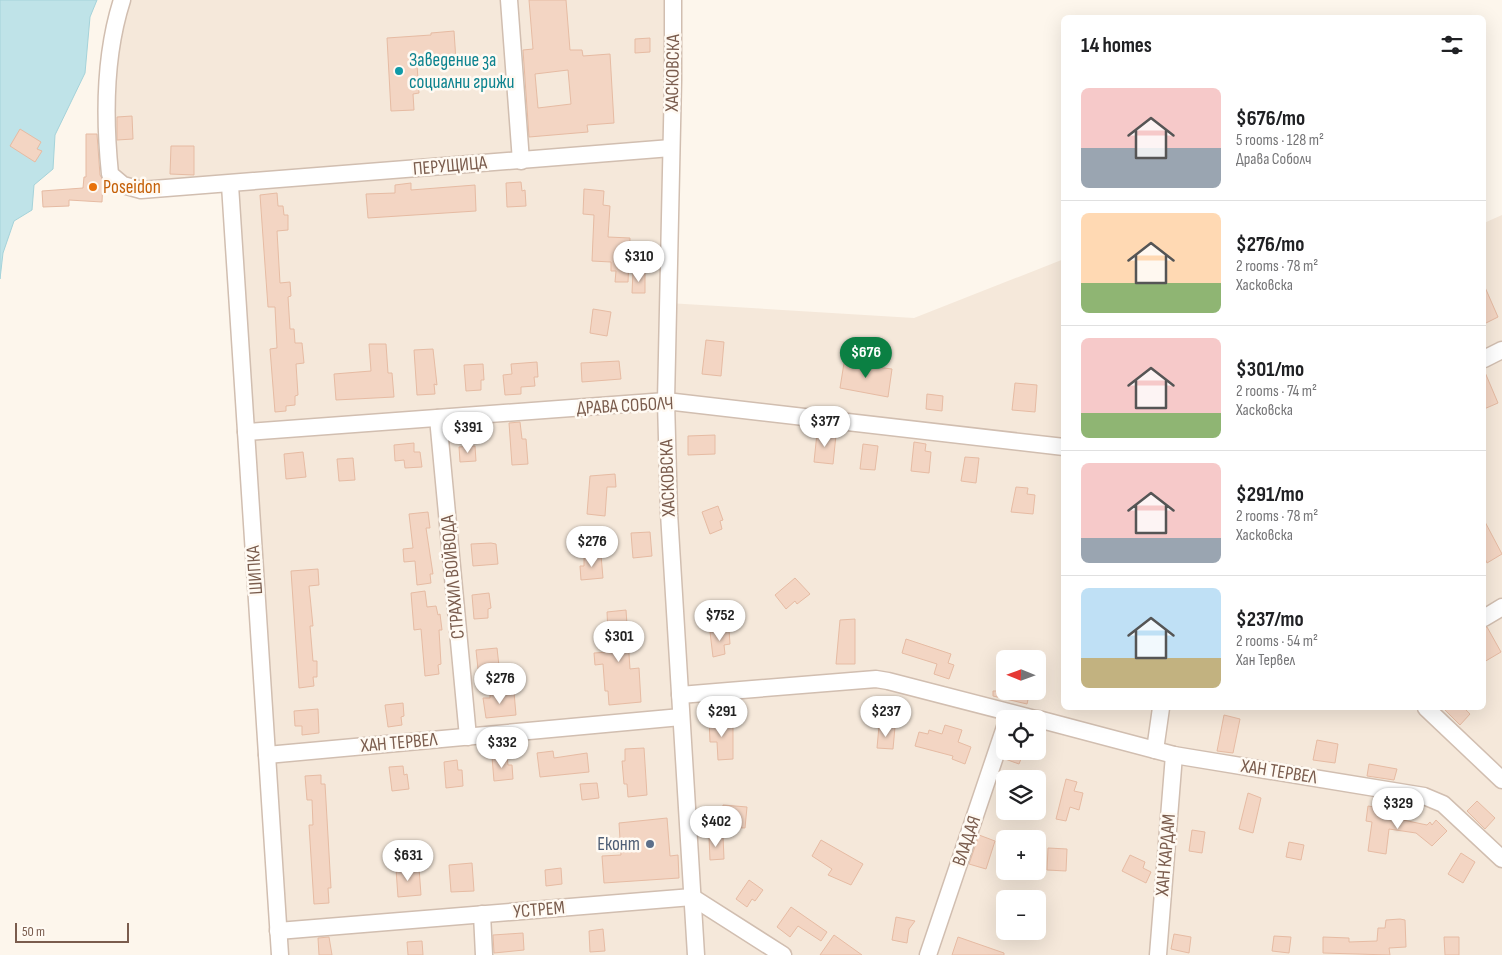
<!DOCTYPE html>
<meta charset="utf-8">
<style>
:root{--surface:#fff;--page:#f2f2f2;--text:#202124;--muted:#757577;--line:#e0e0e0;--accent:#0b8043}
body{margin:0;font-family:"Sofia Sans Condensed",sans-serif;background:var(--page);color:var(--text);height:100vh;display:flex;flex-direction:column;font-size:19px;white-space:nowrap}
*{box-sizing:border-box;margin:0}
p{font-size:16px;color:var(--muted)}
.icon{flex:none;width:28px;height:28px;fill:none;stroke:currentColor;stroke-width:2;stroke-linecap:round;stroke-linejoin:round}
.map{position:relative;flex:1;overflow:hidden}
.sheet{position:absolute;left:1061px;top:15px;width:425px;height:695px;display:flex;flex-direction:column;background:var(--surface);border-radius:8px;box-shadow:0 5px 20px #0002}
.sheet>*{flex:none}
.needle{width:32px;rotate:271deg}
.fabs{position:absolute;left:996px;top:650px;display:grid;gap:10px}
.fabs a{display:grid;place-items:center;width:50px;height:50px;border-radius:8px;background:var(--surface);box-shadow:0 5px 20px #0002;font-size:25px}
.scale{position:absolute;left:15px;bottom:12px;width:114px;box-sizing:border-box;padding-left:5px;border:2px solid #7a5c4d;border-top:0;font-size:14px;line-height:18px;white-space:nowrap;color:#7a5c4d;-webkit-text-stroke:4px #fffaf3;paint-order:stroke}
.price{position:absolute;translate:-50% -42px;padding:0 11px;border-radius:18px;background:#fff;color:#222;font-size:16px;line-height:32px;filter:drop-shadow(0 1px 2px #0008)}
.price::after{content:'';position:absolute;left:50%;top:30px;width:15px;height:11px;margin-left:-8px;background:inherit;clip-path:polygon(0 0,100% 0,50% 100%)}
.price.current{background:var(--accent);color:#fff}
ul{padding:0;list-style:none}
li{display:flex;align-items:center;gap:15px;height:125px;padding:0 20px}
li+li{border-top:1px solid var(--line)}
li span{display:grid;place-items:center;flex:none;width:140px;height:100px;border-radius:8px;color:#555}
li>.icon{margin-inline-start:auto}
span .icon{width:60px;height:60px;fill:#fffc;stroke-width:1}
li b{font-size:21px}
h2{display:flex;justify-content:space-between;align-items:center;height:60px;padding:0 20px;font-size:21px}
.map>svg:first-child{display:block}
.residential{fill:#f5e8da;fill-rule:evenodd}
.water{fill:#bfe3e8;stroke:#a5d3da}
.building{fill:#f3d5c3;stroke:#e6bba3;fill-rule:evenodd}
.lines{fill:none;stroke-linecap:round;stroke-linejoin:round}
.minor-casing{stroke:#d1beb0;stroke-width:19}
.minor{stroke:#fff;stroke-width:16}
.culture-dot{fill:#0f9aa8;stroke:#fffaf3;stroke-width:2}
.food-dot{fill:#e8710a;stroke:#fffaf3;stroke-width:2}
.service-dot{fill:#5c6f8a;stroke:#fffaf3;stroke-width:2}
.labels{text-anchor:middle;dominant-baseline:central;stroke-width:5;stroke-linejoin:round;paint-order:stroke}
.culture-label{font-size:19px;fill:#0d838f;stroke:#fffaf3;text-anchor:start}
.street-label{font-size:19px;fill:#7a5c4d;stroke:#fffaf3}
.food-label{font-size:19px;fill:#c56008;stroke:#fffaf3;text-anchor:start}
.service-label{font-size:19px;fill:#4e5e75;stroke:#fffaf3;text-anchor:end}
</style>
<div class="map">
<svg width="1502" height="955" viewBox="0 0 1502 955">
<rect width="100%" height="100%" fill="#fdf6ec"/>
<path class="residential" d="M127 0H672L668 303 914 318 1064 259V708H1484V223L1502 215V955H280L230 185H123L107 147 113 51ZM1005 659H1038V691H1005ZM1005 719H1038V751H1005ZM1005 779H1038V811H1005ZM1005 839H1038V871H1005ZM1005 899H1038V931H1005Z"/>
<polygon class="water" points="0,0 97,0 90,17 85,73 55,135 53,169 34,185 32,210 14,221 3,253 0,279"/>
<g class="building">
<path d="M529 0H566L570 50H582L583 56 610 54 614 123 587 125 588 132 529 137 523 50 533 49ZM568 70 571 104 538 108 535 74Z"/>
<polygon points="454,31 456,61 443,60 417,65 419,93 413,94 414,110 391,111 387,38 431,35 431,33"/>
<polygon points="650,38 650,52 635,53 635,39"/>
<polygon points="132,116 133,139 117,140 117,117"/>
<polygon points="20,129 41,142 37,149 42,151 35,162 10,146"/>
<polygon points="86,134 97,134 100,175 103,180 102,202 69,200 69,206 43,207 42,191 83,188 84,177 86,177"/>
<polygon points="171,146 194,146 194,175 170,174"/>
<polygon points="521,182 522,191 525,190 526,206 507,207 506,183"/>
<polygon points="411,183 411,190 475,185 476,211 368,218 366,194 395,193 395,185"/>
<polygon points="584,189 604,191 603,205 610,206 608,237 630,238 628,282 615,282 616,271 611,271 611,262 592,261 594,215 583,214"/>
<polygon points="277,193 278,206 283,206 284,215 288,215 288,230 277,231 280,283 290,282 291,296 288,297 290,329 294,329 295,343 302,343 304,363 296,364 298,395 295,396 295,405 286,406 286,411 275,412 270,349 277,348 275,307 268,307 260,195"/>
<polygon points="633,272 645,272 645,293 632,293"/>
<polygon points="1484,285 1498,317 1484,324"/>
<polygon points="593,309 611,312 607,336 590,333"/>
<polygon points="706,340 724,342 721,376 702,374"/>
<polygon points="369,344 386,344 388,373 392,373 394,397 336,400 334,374 371,371"/>
<polygon points="433,349 437,385 434,384 435,394 417,395 414,350"/>
<polygon points="619,361 621,379 582,382 581,363"/>
<polygon points="537,362 538,377 534,377 535,386 521,387 521,394 505,395 503,375 512,374 511,364"/>
<polygon points="844,363 892,369 888,397 840,388"/>
<polygon points="483,364 484,380 481,380 481,390 466,391 464,365"/>
<polygon points="1484,370 1498,403 1484,409"/>
<polygon points="1015,383 1037,385 1035,412 1012,410"/>
<polygon points="927,394 943,396 942,411 926,409"/>
<polygon points="520,422 522,439 526,439 528,464 512,465 509,423"/>
<polygon points="817,433 836,435 833,464 814,462"/>
<polygon points="715,435 715,454 688,455 688,436"/>
<polygon points="914,442 926,444 925,451 931,452 929,473 911,471"/>
<polygon points="414,443 414,452 420,452 422,467 405,468 404,460 395,461 394,445"/>
<polygon points="863,444 878,446 875,470 860,469"/>
<polygon points="475,446 476,461 460,462 459,447"/>
<polygon points="303,452 306,477 286,479 284,454"/>
<polygon points="965,457 979,458 976,483 961,481"/>
<polygon points="353,458 355,480 339,481 337,459"/>
<polygon points="615,474 616,487 607,487 605,516 587,514 590,476"/>
<polygon points="1016,487 1028,488 1027,494 1035,495 1033,514 1011,512"/>
<polygon points="718,506 723,520 720,521 722,529 710,534 702,512"/>
<polygon points="428,512 430,528 426,528 433,574 430,574 431,583 417,585 415,561 404,562 403,549 413,548 409,514"/>
<polygon points="1484,520 1502,554 1487,563 1484,556"/>
<polygon points="650,532 652,556 633,558 631,533"/>
<polygon points="491,543 496,544 498,564 473,566 471,544"/>
<polygon points="587,555 601,555 603,578 581,580 580,566 584,566 584,558 587,558"/>
<polygon points="318,569 319,585 309,586 313,626 310,626 313,661 317,661 317,677 313,677 314,686 299,688 291,571"/>
<polygon points="795,578 810,594 797,604 795,601 786,609 775,595"/>
<polygon points="425,591 427,607 436,606 438,615 440,614 442,630 439,630 441,664 438,665 439,674 425,676 421,629 414,630 411,593"/>
<polygon points="489,593 491,608 488,609 488,618 474,619 472,595"/>
<polygon points="626,610 630,669 639,668 641,702 609,705 608,691 605,691 603,664 595,665 594,653 609,652 607,612"/>
<polygon points="855,619 855,664 836,664 840,620"/>
<polygon points="1487,627 1501,652 1484,662 1484,628"/>
<polygon points="729,630 730,644 724,645 725,654 713,657 710,632"/>
<polygon points="906,639 951,654 948,663 954,665 949,679 934,674 937,664 902,653"/>
<polygon points="497,648 499,666 478,669 476,650"/>
<polygon points="993,691 1030,691 1027,704 993,696"/>
<polygon points="514,692 516,715 486,718 483,698 490,698 490,695"/>
<polygon points="403,703 404,716 401,717 402,725 388,727 385,705"/>
<polygon points="1443,708 1464,708 1470,714 1460,725"/>
<polygon points="318,709 319,733 302,735 302,726 295,726 294,711"/>
<polygon points="1224,715 1240,719 1233,753 1217,751"/>
<polygon points="727,718 727,726 733,726 733,759 718,760 717,742 710,742 709,719"/>
<polygon points="945,725 962,730 958,742 971,747 965,764 952,759 953,756 915,746 919,732 928,734 929,730 942,734"/>
<polygon points="879,726 895,727 893,749 877,748"/>
<polygon points="1317,740 1338,744 1335,763 1313,760"/>
<polygon points="644,748 647,795 628,797 627,784 624,784 622,761 625,761 625,749"/>
<polygon points="553,751 554,758 587,753 589,772 540,777 537,753"/>
<polygon points="1007,751 1024,751 1019,764 1005,759"/>
<polygon points="507,756 508,765 512,765 513,779 494,781 492,757"/>
<polygon points="457,760 458,770 462,770 463,786 446,788 444,762"/>
<polygon points="1369,764 1397,769 1394,780 1367,776"/>
<polygon points="403,766 404,775 407,774 409,789 392,791 389,767"/>
<polygon points="321,775 321,784 325,784 331,888 328,888 329,903 314,904 309,825 313,825 312,800 307,800 305,776"/>
<polygon points="1066,779 1077,782 1074,791 1083,793 1079,810 1070,807 1066,821 1056,819"/>
<polygon points="597,783 599,798 582,800 580,784"/>
<polygon points="1248,793 1261,798 1253,833 1239,829"/>
<polygon points="1477,801 1495,818 1485,829 1467,811"/>
<polygon points="723,805 747,807 745,828 721,827"/>
<polygon points="1368,806 1386,809 1384,816 1427,825 1430,822 1432,825 1436,820 1447,831 1432,846 1416,833 1389,829 1386,854 1368,851 1372,822 1366,821"/>
<polygon points="667,818 670,856 678,855 679,878 604,883 602,856 621,855 619,823"/>
<polygon points="1192,830 1205,832 1202,853 1189,851"/>
<polygon points="979,835 995,841 986,869 969,864"/>
<polygon points="723,836 724,859 710,860 709,837"/>
<polygon points="821,840 863,864 851,885 828,875 832,869 812,856"/>
<polygon points="1289,842 1304,845 1301,860 1286,857"/>
<polygon points="1048,848 1067,849 1066,871 1047,870"/>
<polygon points="1461,853 1475,862 1463,883 1448,874"/>
<polygon points="1130,855 1145,862 1143,868 1151,872 1146,883 1122,871"/>
<polygon points="472,863 474,891 451,892 449,865"/>
<polygon points="419,868 421,895 398,897 396,869"/>
<polygon points="561,868 562,884 546,886 545,870"/>
<polygon points="749,880 763,890 755,901 752,899 747,907 736,899"/>
<polygon points="791,907 827,932 821,941 798,926 790,937 777,927"/>
<polygon points="896,917 915,921 909,929 907,943 892,940"/>
<polygon points="1400,919 1405,920 1406,947 1389,948 1390,955 1323,953 1323,937 1349,938 1349,942 1377,941 1378,928 1385,928 1386,920"/>
<polygon points="603,929 605,951 590,952 589,931"/>
<polygon points="523,933 524,950 494,953 493,935"/>
<polygon points="1174,934 1191,937 1189,953 1171,949"/>
<polygon points="834,935 862,955 820,955"/>
<polygon points="1274,936 1291,937 1289,953 1272,951"/>
<polygon points="329,937 332,955 319,955 318,938"/>
<polygon points="958,937 1004,953 1004,955 952,955"/>
<polygon points="1444,937 1459,937 1459,955 1445,955"/>
<polygon points="422,941 423,955 408,955 407,942"/>
</g>
<g class="lines">
<defs>
<g id="minor">
<path d="M122 0C104 56 104 116 110 174L123 185 141 190 671 148"/>
<polyline points="509,0 521,161"/>
<polyline points="673,0 673,80 666,401 669,513 696,955"/>
<polyline points="230,185 280,955"/>
<polyline points="1484,359 1502,350"/>
<polyline points="438,418 468,737"/>
<polyline points="246,432 666,401 1064,447"/>
<polyline points="1484,618 1502,607"/>
<polyline points="680,695 876,679 888,681 1035,719"/>
<polyline points="1426,708 1502,780"/>
<polyline points="1038,719 1174,755 1424,796 1443,804 1502,859"/>
<polyline points="1155,750 1161,708"/>
<polyline points="267,755 681,717"/>
<polyline points="482,914 484,955"/>
<polyline points="278,931 692,897 783,955"/>
<polyline points="928,955 1005,727"/>
<polyline points="1158,955 1174,755"/>
</g>
</defs>
<use href="#minor" class="minor-casing"/>
<use href="#minor" class="minor"/>
</g>
<circle class="culture-dot" cx="399" cy="71" r="5"/>
<circle class="food-dot" cx="93" cy="187" r="5"/>
<circle class="service-dot" cx="650" cy="844" r="5"/>
<g class="labels">
<g class="culture-label">
<text x="409" y="60">Заведение за<tspan x="409" dy="22">социални грижи</tspan></text>
</g>
<g class="street-label">
<text transform="translate(673 73) rotate(-89)">ХАСКОВСКА</text>
<text transform="translate(450 166) rotate(-5)">ПЕРУЩИЦА</text>
<text transform="translate(625 406) rotate(-3)">ДРАВА СОБОЛЧ</text>
<text transform="translate(668 478) rotate(-92)">ХАСКОВСКА</text>
<text transform="translate(255 570) rotate(-94)">ШИПКА</text>
<text transform="translate(453 577) rotate(-95)">СТРАХИЛ ВОЙВОДА</text>
<text transform="translate(399 743) rotate(-5)">ХАН ТЕРВЕЛ</text>
<text transform="translate(1279 772) rotate(9)">ХАН ТЕРВЕЛ</text>
<text transform="translate(967 841) rotate(-71)">ВЛАДАЯ</text>
<text transform="translate(1166 855) rotate(-85)">ХАН КАРДАМ</text>
<text transform="translate(539 910) rotate(-5)">УСТРЕМ</text>
</g>
<g class="food-label">
<text x="103" y="187">Poseidon</text>
</g>
<g class="service-label">
<text x="640" y="844">Еконт</text>
</g>
</g>
</svg>
<div class="fabs">
<a><svg class="needle" viewBox="-14 -14 28 28"><path d="M0-13l5 13h-10z" fill="#e53935"/><path d="M0 13l5-13h-10z" fill="#757577"/></svg></a>
<a><svg class="icon" aria-label="locate" viewBox="0 0 24 24"><circle cx="12" cy="12" r="6"/><path d="M12 2v4M12 18v4M2 12h4M18 12h4"/></svg></a>
<a><svg class="icon" aria-label="layers" viewBox="0 0 24 24"><path d="M12 4l9 5-9 5-9-5zM3 14l9 5 9-5"/></svg></a>
<a>+</a>
<a>−</a>
</div>
<div class="scale">50 m</div>
<b class="price" style="left:639px;top:283px">$310</b>
<b class="price current" style="left:866px;top:379px">$676</b>
<b class="price" style="left:825px;top:448px">$377</b>
<b class="price" style="left:468px;top:454px">$391</b>
<b class="price" style="left:592px;top:568px">$276</b>
<b class="price" style="left:720px;top:642px">$752</b>
<b class="price" style="left:619px;top:663px">$301</b>
<b class="price" style="left:500px;top:705px">$276</b>
<b class="price" style="left:722px;top:738px">$291</b>
<b class="price" style="left:886px;top:738px">$237</b>
<b class="price" style="left:502px;top:769px">$332</b>
<b class="price" style="left:1398px;top:830px">$329</b>
<b class="price" style="left:716px;top:848px">$402</b>
<b class="price" style="left:408px;top:882px">$631</b>
<section class="sheet">
<h2>14 homes<svg class="icon" aria-label="filters" viewBox="0 0 24 24"><path d="M4 7h16M4 17h16"/><circle cx="9" cy="7" r="2"/><circle cx="15" cy="17" r="2"/></svg></h2>
<ul>
<li><span style="background:linear-gradient(#f6c9c9 60%,#9aa5b1 0)"><svg class="icon" aria-label="home" viewBox="0 0 24 24"><path d="M3 11l9-7 9 7M6 9v11h12V9"/></svg></span><div><b>$676/mo</b><p>5 rooms · 128 m²</p><p>Драва Соболч</p></div></li>
<li><span style="background:linear-gradient(#ffd9b3 70%,#8fb573 0)"><svg class="icon" aria-label="home" viewBox="0 0 24 24"><path d="M3 11l9-7 9 7M6 9v11h12V9"/></svg></span><div><b>$276/mo</b><p>2 rooms · 78 m²</p><p>Хасковска</p></div></li>
<li><span style="background:linear-gradient(#f6c9c9 75%,#8fb573 0)"><svg class="icon" aria-label="home" viewBox="0 0 24 24"><path d="M3 11l9-7 9 7M6 9v11h12V9"/></svg></span><div><b>$301/mo</b><p>2 rooms · 74 m²</p><p>Хасковска</p></div></li>
<li><span style="background:linear-gradient(#f6c9c9 75%,#9aa5b1 0)"><svg class="icon" aria-label="home" viewBox="0 0 24 24"><path d="M3 11l9-7 9 7M6 9v11h12V9"/></svg></span><div><b>$291/mo</b><p>2 rooms · 78 m²</p><p>Хасковска</p></div></li>
<li><span style="background:linear-gradient(#bfe0f5 70%,#c2b280 0)"><svg class="icon" aria-label="home" viewBox="0 0 24 24"><path d="M3 11l9-7 9 7M6 9v11h12V9"/></svg></span><div><b>$237/mo</b><p>2 rooms · 54 m²</p><p>Хан Тервел</p></div></li>
</ul>
</section>
</div>
